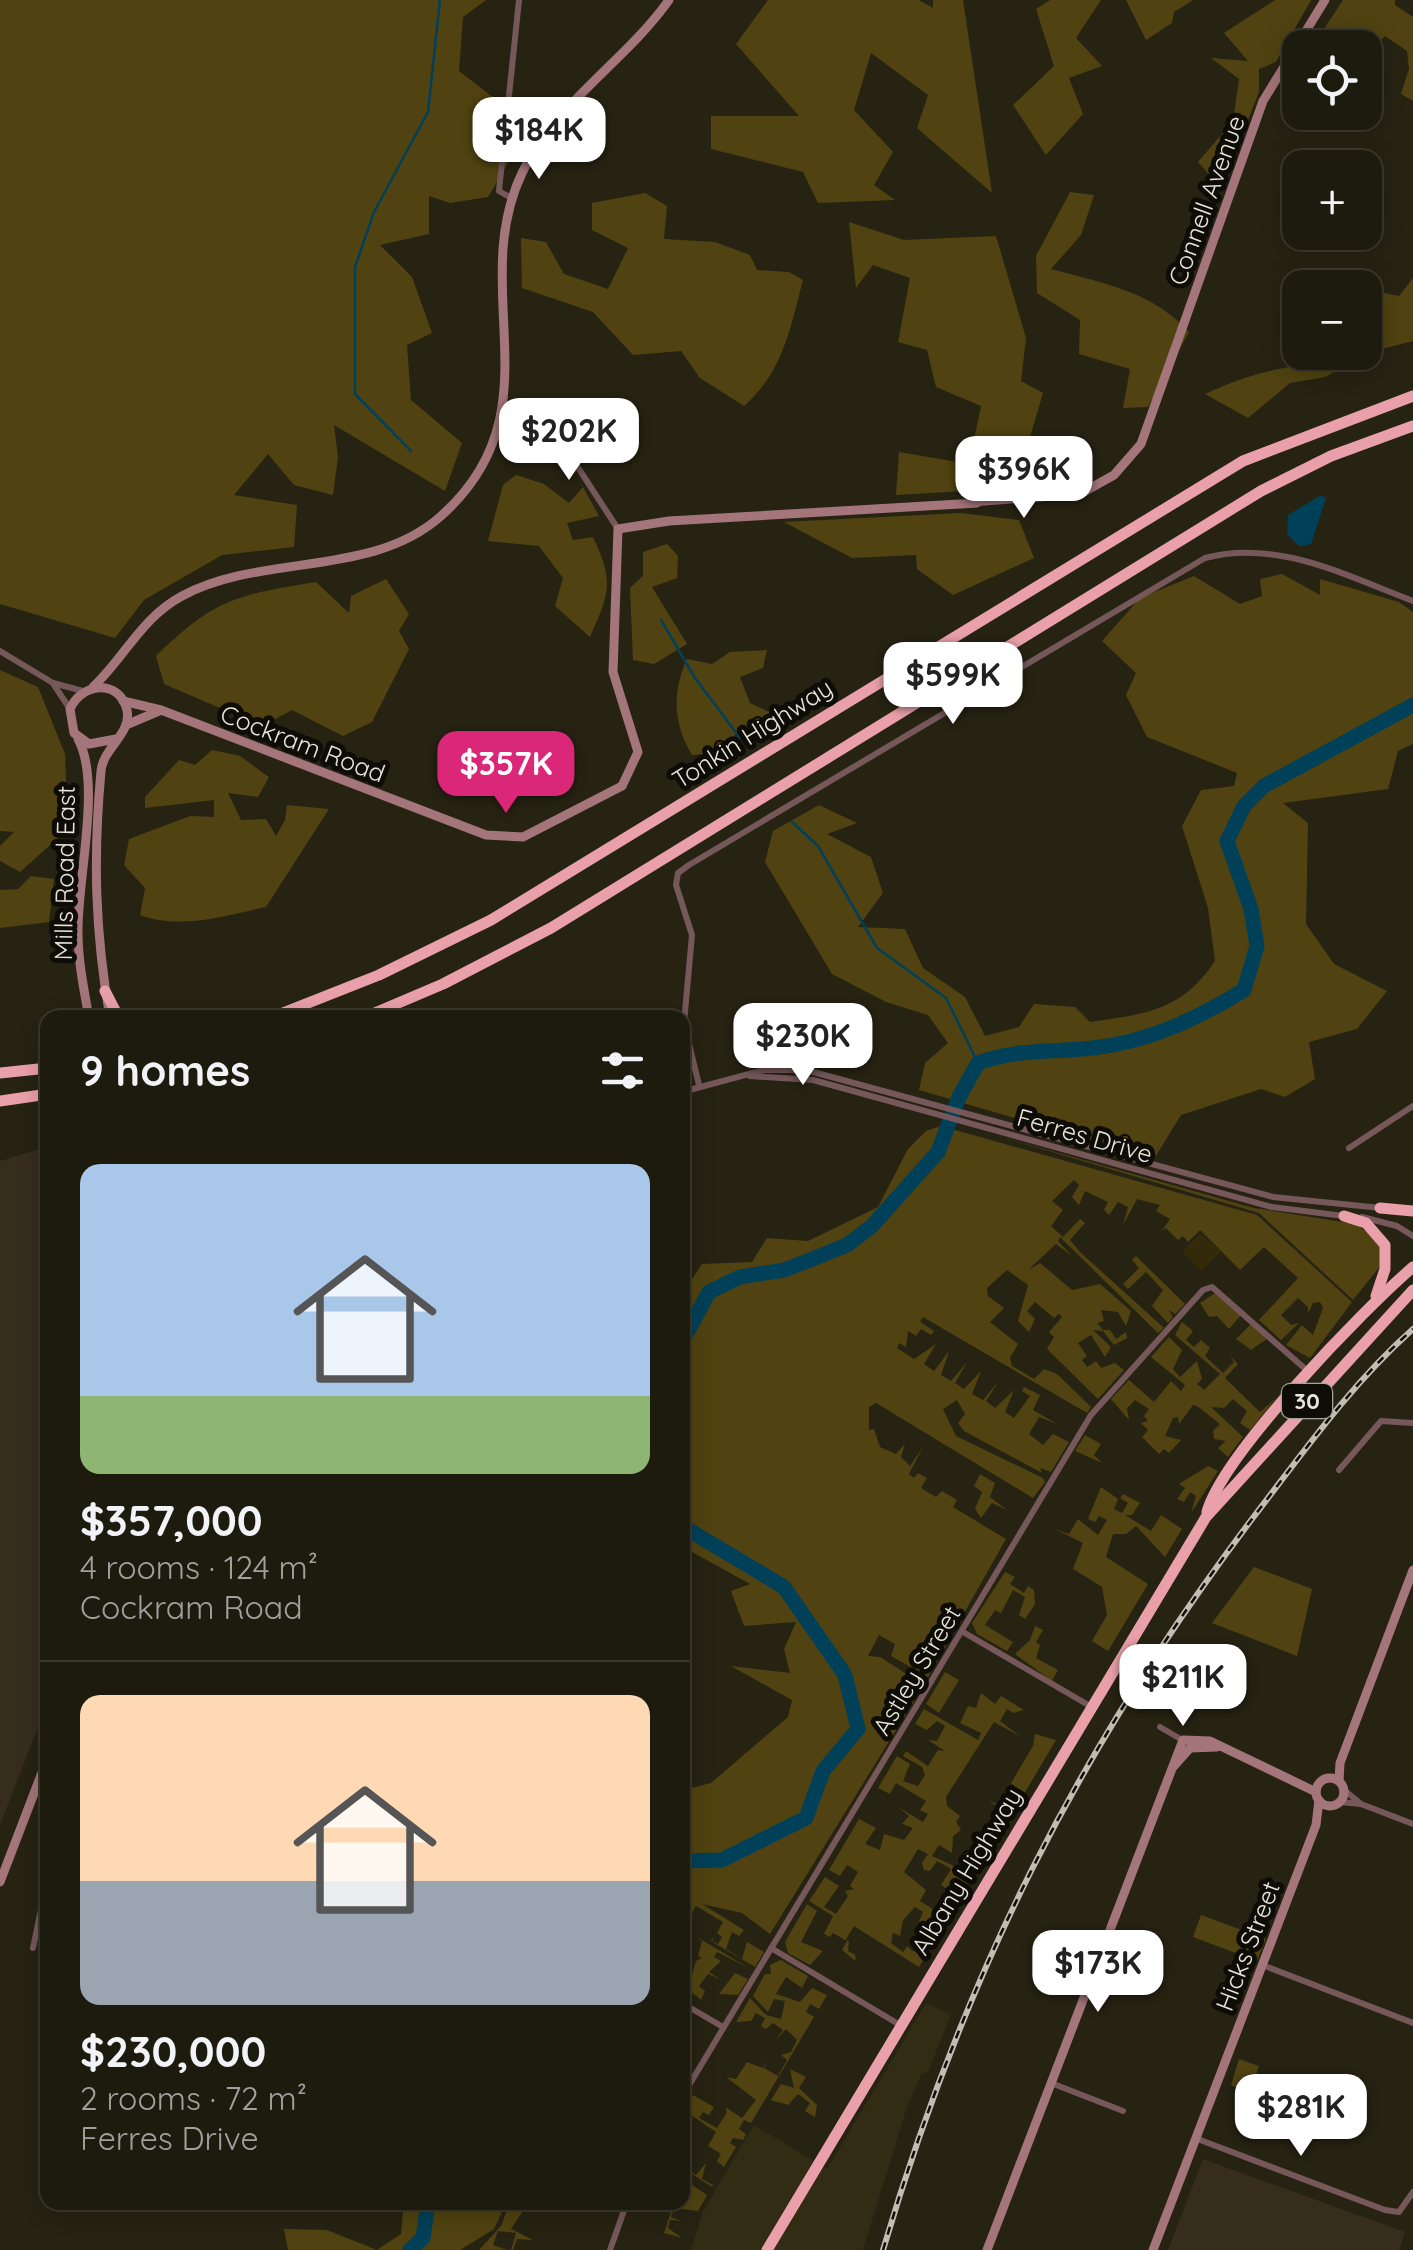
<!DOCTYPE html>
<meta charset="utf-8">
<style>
:root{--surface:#1d1a0e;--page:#2a271c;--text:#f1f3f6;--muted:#a0a19e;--line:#3b382e;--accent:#db2777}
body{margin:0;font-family:Quicksand,sans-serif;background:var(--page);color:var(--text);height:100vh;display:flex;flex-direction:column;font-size:38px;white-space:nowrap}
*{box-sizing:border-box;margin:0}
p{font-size:32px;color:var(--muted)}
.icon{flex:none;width:55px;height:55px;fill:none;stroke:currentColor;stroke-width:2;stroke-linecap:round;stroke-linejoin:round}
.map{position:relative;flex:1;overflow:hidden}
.sheet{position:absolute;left:40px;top:1010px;width:650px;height:1200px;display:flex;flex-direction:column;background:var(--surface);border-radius:20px;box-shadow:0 5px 25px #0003,0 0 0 2px var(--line)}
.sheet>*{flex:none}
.buttons{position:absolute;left:1282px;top:30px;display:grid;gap:20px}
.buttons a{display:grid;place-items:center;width:100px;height:100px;border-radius:20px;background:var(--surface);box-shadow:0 5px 25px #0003,0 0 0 2px var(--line);font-size:50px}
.price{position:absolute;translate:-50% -85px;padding:0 22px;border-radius:20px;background:#fff;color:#222;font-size:32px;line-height:65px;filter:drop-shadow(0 2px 5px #0008)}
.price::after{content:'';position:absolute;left:50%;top:60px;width:30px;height:22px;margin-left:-15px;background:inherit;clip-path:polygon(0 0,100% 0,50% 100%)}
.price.current{background:var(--accent);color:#fff}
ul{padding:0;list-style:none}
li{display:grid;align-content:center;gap:20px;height:530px;padding:0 40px}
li+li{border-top:2px solid var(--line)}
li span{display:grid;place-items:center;height:310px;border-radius:20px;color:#555}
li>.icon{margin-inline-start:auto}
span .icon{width:180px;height:180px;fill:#fffc;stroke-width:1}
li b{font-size:42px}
h2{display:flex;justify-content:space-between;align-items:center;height:120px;padding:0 40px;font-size:42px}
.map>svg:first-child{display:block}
.built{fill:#322c15}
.education{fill:#362d1d}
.green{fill:#504311}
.sand{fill:#322a08}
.water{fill:#004058}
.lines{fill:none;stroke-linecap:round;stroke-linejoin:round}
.stream{stroke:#004058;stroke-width:2.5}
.river{stroke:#004058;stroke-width:15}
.street{stroke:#76585b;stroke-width:6}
.secondary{stroke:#a4757b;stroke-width:9}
.highway{stroke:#eaa0aa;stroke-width:11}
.rail-casing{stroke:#c1bdb2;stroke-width:6}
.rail{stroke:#0e0c06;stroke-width:2.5;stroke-dasharray:8;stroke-linecap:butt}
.labels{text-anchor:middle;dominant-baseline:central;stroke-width:10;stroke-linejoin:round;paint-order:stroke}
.shield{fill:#0e0c06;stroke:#a6a39a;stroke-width:2.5}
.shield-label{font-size:22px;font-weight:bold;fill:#e7e4da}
.street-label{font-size:25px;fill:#e7e4da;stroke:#0e0c06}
</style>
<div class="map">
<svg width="1413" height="2250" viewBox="0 0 1413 2250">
<rect width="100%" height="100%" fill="#272313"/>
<polygon class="built" points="926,2003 951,2014 929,2070 921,2075 907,2107 863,2250 691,2250 703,2211 754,2125 827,2169"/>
<g class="education">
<polygon points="47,1147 47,1704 0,1825 0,1161"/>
<polygon points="1203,2159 1405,2232 1399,2250 1168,2250"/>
</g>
<g class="green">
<polygon points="0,0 486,0 463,17 459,71 530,126 488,197 450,203 429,196 429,234 380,245 412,277 432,333 407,345 411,400 462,443 445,491 334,425 338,457 333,495 294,485 268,454 234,495 297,505 294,547 222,555 144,600 115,638 0,604"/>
<polygon points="768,0 919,0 933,8 933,0 963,0 992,193 917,128 928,95 871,53 854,110 893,152 874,185 895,200 818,203 803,172 711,149 711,116 799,116 736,44"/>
<polygon points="1050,0 1101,0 1076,38 1102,66 1069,78 1083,114 1046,155 1013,105 1054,66 1036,9"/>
<polygon points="1126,0 1193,0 1174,12 1172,23 1146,40"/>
<polygon points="1275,0 1311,0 1276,62 1259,69 1259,92 1221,188 1198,162 1233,121 1239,79 1211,58 1248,61 1224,33"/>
<polygon points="1343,0 1395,0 1395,5 1413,17 1413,101 1401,94 1409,69 1407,51 1385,36 1365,57 1365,48 1312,47"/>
<path d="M1070 192 1094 195 1081 235 1051 269C1102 283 1152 291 1189 332L1148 407 1123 408 1130 369 1079 354 1080 320 1037 293 1036 256Z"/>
<path d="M645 193 667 206 664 239 715 242 750 255 757 270 789 272 803 280C790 329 783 372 744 406L700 378 681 351 633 355 593 312 522 288 521 238 546 242 564 274 608 289 628 248 592 230V203Z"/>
<polygon points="849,222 904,240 996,236 1026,338 1021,381 1043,393 1015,488 896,495 899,452 969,464 981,406 936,387 927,350 898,342 910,278 873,265 856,288"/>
<path d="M1413 278V341L1370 352 1325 377 1290 383 1248 418 1205 394C1241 377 1276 367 1315 364L1303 353 1365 352V317H1369L1379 292 1399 296Z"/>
<path d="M516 475 544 484 569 503 583 487 599 516 567 523 573 540 593 537C614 582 610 592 590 637L555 606 563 578 539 546 488 541 503 485Z"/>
<polygon points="961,513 1019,520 1034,558 953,595 917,569 916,555 852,558 784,522"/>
<polygon points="667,544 678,556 677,578 652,587 687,644 654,664 633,660 630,588 643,576 643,552"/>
<path d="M1282 574 1320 595V579L1399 602 1413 612V744L1398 751 1388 789 1283 803 1308 823 1306 924 1334 964 1387 991 1357 1029 1309 1042 1315 1079 1285 1097 1261 1089 1181 1115 1154 1159 919 1090 925 1063 948 1043 928 1015 886 1002 832 974 765 862 773 831 819 805 857 823 827 834 871 857 883 893 858 927 905 929 923 968 965 997 985 1036 1019 1027 1034 1004 1075 1007 1090 1022C1145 1014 1182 1011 1215 961L1208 908 1182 826 1201 790 1234 786 1237 773 1147 737 1126 695 1136 673 1102 641 1140 598 1194 576 1240 604 1262 596 1260 579Z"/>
<path d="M386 579 409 614 399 631 409 649 372 722 343 736 292 710 262 726 164 684 156 656C215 598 237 595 316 582L349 613 351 596Z"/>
<path d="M767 650 763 668 740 677 750 703 777 716 755 731H739L717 753 692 755C673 723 672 692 687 659L712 664 730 652Z"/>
<polygon points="0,670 38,687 65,754 68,829 20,872 0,861 0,846 14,832 0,831"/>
<path d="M212 750 240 756 269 777 258 797 228 793 241 820 266 819 276 836 285 820 287 805 329 809 266 907C224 916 181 930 140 915L145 888 124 865 129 839 190 816 214 817V800L145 808V797L179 760 195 765Z"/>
<polygon points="31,876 54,879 49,922 0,928 0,890 18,889"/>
<polygon points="941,1126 1257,1215 1352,1302 1310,1358 1286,1345 1302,1325 1313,1335 1323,1308 1320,1302 1313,1303 1308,1313 1308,1307 1298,1298 1281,1315 1291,1325 1299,1323 1281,1340 1259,1320 1298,1278 1264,1247 1240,1270 1200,1230 1188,1242 1183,1236 1178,1240 1166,1228 1162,1231 1170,1219 1156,1211 1160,1205 1137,1199 1123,1225 1128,1207 1118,1202 1109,1215 1104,1210 1108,1202 1085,1191 1079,1205 1072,1197 1079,1185 1074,1180 1052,1201 1063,1210 1051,1226 1063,1237 1080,1219 1085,1223 1070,1240 1080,1252 1164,1328 1158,1333 1060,1237 1058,1241 1072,1256 1056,1244 1028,1270 1040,1263 1072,1290 1100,1284 1131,1311 1126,1326 1118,1312 1101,1310 1104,1321 1097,1323 1103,1330 1110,1330 1116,1339 1126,1332 1127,1338 1114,1345 1103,1331 1093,1330 1111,1347 1105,1357 1091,1335 1078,1343 1087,1356 1082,1360 1087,1367 1096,1361 1101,1368 1115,1363 1124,1370 1098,1399 1047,1349 1054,1337 1049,1332 1062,1317 1059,1314 1054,1318 1035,1302 1027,1311 1035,1319 1029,1332 1018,1321 1028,1285 1007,1270 987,1288 988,1296 1004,1308 990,1322 1018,1344 1010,1358 1012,1366 1034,1379 1044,1369 1057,1374 1091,1407 1087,1413 923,1317 920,1322 934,1331 931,1335 921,1329 916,1336 908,1331 906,1347 899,1343 897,1348 914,1359 936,1344 924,1364 934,1371 949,1351 941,1375 951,1381 967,1362 955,1383 964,1389 981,1371 972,1394 983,1400 999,1381 986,1401 995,1408 1014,1390 1005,1412 1014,1418 1030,1396 1022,1391 1024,1387 1040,1395 1033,1410 1057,1424 1039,1417 1029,1434 1043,1445 1053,1434 1069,1442 1051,1472 1040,1468 1042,1473 964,1431 958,1423 965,1414 957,1400 943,1409 956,1436 1043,1478 1045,1482 1033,1498 876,1403 869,1407 869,1430 874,1429 880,1447 896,1454 905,1444 901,1457 910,1466 923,1447 909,1474 914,1478 918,1473 927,1478 921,1488 936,1497 942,1491 957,1500 953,1507 1006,1539 928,1677 891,1656 895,1644 879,1635 868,1656 880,1657 924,1685 770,1934 742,1913 702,1904 744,1930 739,1936 732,1932 726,1949 742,1959 747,1942 764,1952 755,1967 711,1941 714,1936 712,1941 718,1944 722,1937 717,1933 723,1922 696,1906 683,1928 691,1903 683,1901 683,1790 711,1783 788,1717 792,1700 731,1666 790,1673 784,1649 796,1622 744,1626 731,1591 750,1584 683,1547 682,1310 687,1287 702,1264 752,1262 767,1238 808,1241 878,1207 908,1149 926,1131"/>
<polygon points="995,1135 1254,1208 1355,1224 1380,1241 1382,1264 1353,1300 1259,1213"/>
<polygon points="1136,1256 1185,1304 1175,1314 1169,1310 1173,1317 1168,1323 1152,1306 1163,1290 1146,1272 1128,1289 1123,1284 1139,1268 1132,1260"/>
<polygon points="1215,1293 1241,1315 1229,1329 1217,1316 1209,1317 1200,1303"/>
<polygon points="1182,1322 1193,1331 1186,1340 1194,1347 1201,1340 1210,1348 1205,1356 1223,1373 1234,1362 1229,1355 1238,1364 1225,1378 1260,1412 1276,1398 1250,1430 1240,1423 1247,1411 1233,1399 1224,1408 1211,1407 1243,1437 1228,1457 1218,1448 1226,1441 1214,1439 1213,1431 1220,1424 1197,1406 1193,1405 1179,1424 1178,1417 1173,1418 1165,1436 1181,1440 1169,1453 1164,1449 1159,1454 1142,1437 1148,1430 1141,1423 1148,1421 1144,1416 1149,1409 1135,1400 1127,1408 1129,1420 1111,1399 1129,1380 1154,1402 1171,1381 1181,1391 1185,1385 1151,1357 1169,1337 1182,1350 1173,1369 1180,1377 1197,1361 1202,1379 1197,1384 1204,1390 1220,1374 1175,1335"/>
<polygon points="1251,1324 1267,1339 1251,1350 1236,1339"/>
<polygon points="1085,1435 1101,1444 1094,1455 1102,1463 1075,1451"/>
<polygon points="1208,1466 1218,1471 1191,1513 1196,1496 1190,1492 1184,1502 1177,1499 1185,1488 1179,1484"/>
<polygon points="980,1474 995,1483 990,1497 1007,1510 992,1503 981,1518 975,1509 982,1492 974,1486"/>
<polygon points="1101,1487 1118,1499 1114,1509 1122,1513 1128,1503 1120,1498 1123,1494 1140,1503 1132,1515 1125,1515 1151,1531 1161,1515 1182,1529 1165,1557 1136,1526 1126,1534 1113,1534 1106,1557 1148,1584 1108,1651 1092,1641 1107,1615 1102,1587 1073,1569 1083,1543 1055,1529 1069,1534 1078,1519 1098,1535 1107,1520 1099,1516 1095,1522 1088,1519"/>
<polygon points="1254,1567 1312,1589 1297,1656 1212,1623"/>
<polygon points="1005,1572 1015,1577 1010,1584 1024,1593 1028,1586 1034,1590 1035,1604 1025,1619 1019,1615 1025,1597 1013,1590 1001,1613 995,1610 985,1625 1013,1642 1007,1651 977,1634 972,1623"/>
<polygon points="1035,1626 1043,1630 1036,1642 1040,1645 1036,1658 1058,1670 1052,1681 1015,1654 1030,1640"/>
<polygon points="945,1672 959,1680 939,1713 926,1704"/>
<polygon points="981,1693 995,1704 1001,1696 1024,1710 1013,1713 1007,1709 1000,1721 1021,1737 994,1722 946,1797 947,1806 960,1816 956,1822 961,1830 953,1836 952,1853 939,1845 932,1856 974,1875 961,1898 941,1885 951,1869 937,1861 930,1871 924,1870 922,1863 928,1854 918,1849 904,1872 926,1890 920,1901 936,1911 944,1896 957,1903 937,1938 916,1929 923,1912 915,1907 903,1920 900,1936 893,1933 891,1943 903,1952 907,1946 914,1952 917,1947 930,1949 919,1967 854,1926 846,1939 849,1942 848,1951 855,1955 856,1959 854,1960 842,1950 847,1941 833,1933 830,1937 824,1934 833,1916 809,1901 825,1877 839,1886 824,1907 836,1914 848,1896 845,1891 854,1889 850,1886 858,1872 847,1865 840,1876 829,1870 859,1819 876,1828 865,1844 880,1850 884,1834 904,1840 913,1828 902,1824 909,1816 898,1807 923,1822 928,1814 920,1810 926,1801 896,1783 890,1794 878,1788 897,1756 910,1764 903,1781 918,1786 925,1775 922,1767 903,1756 906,1751 928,1766 938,1750 945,1751 928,1740 937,1741 945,1726 937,1721 927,1730 915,1724 924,1709 978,1740 981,1733 960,1723 968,1706 976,1708"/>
<polygon points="1035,1734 1056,1740 1024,1794 1011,1783 1033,1746"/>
<polygon points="1005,1792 1019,1801 996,1839 986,1836 996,1806 989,1801 997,1804"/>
<polygon points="807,1904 817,1911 801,1942 823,1951 810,1965 788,1953 785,1942"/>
<polygon points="1201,1915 1266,1939 1257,1961 1193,1937"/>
<polygon points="697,1937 747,1967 717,1952 714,1957 721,1961 709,1972 720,1979 708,1974 699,1986 705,1991 701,2000 688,1989 696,1961 702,1958 698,1956 702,1941"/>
<polygon points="781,1960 808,1976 802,1988 786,1977 776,1994 800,2002 812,1988 827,1995 819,2009 810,2004 806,2012 814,2017 751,2123 744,2120 739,2129 746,2134 743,2140 733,2138 730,2143 736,2147 712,2187 683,2168 689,2155 686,2168 696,2175 706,2163 702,2179 713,2185 724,2167 717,2161 721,2154 708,2146 716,2132 688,2113 683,2125 683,2113 693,2095 714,2107 709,2115 703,2112 699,2118 717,2128 727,2112 725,2107 742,2118 756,2100 726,2077 736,2079 747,2062 763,2068 768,2059 764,2068 778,2076 787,2060 781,2055 791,2052 797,2040 786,2029 776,2040 783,2030 773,2023 766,2029 761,2026 765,2018 756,2013 751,2021 736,2022 750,1998 766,2015 781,2019 785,2001 774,1999 768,2012 753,1996 765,1974 771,1974 770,1965"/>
<polygon points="735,1973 748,1979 738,1995 719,1994"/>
<polygon points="1239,2059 1259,2066 1250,2094 1231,2085"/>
<polygon points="790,2069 806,2077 799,2088 817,2105 815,2117 805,2111 810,2103 798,2094 788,2105 771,2100 781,2084 794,2088"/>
<polygon points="686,2181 707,2195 698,2211 674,2208 671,2217 681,2221 670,2220 668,2228 682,2238 664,2233 674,2203 682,2202"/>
<polygon points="404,2203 506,2203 494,2229 460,2250 288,2250 284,2229 327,2230 377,2250 401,2234"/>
<polygon points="509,2205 524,2209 511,2229 533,2240 517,2239 513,2250 511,2250 516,2233 498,2231 493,2245 507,2250 479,2250 501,2226"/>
</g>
<polygon class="sand" points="1200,1233 1221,1252 1201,1271 1182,1252"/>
<polygon class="water" points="1321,495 1326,498 1311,544 1299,546 1287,534 1288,515"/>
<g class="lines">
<g class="stream">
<polyline points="411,451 355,394 355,267 374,212 428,112 440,0"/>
<polyline points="661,620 695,678 740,738"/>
<polyline points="792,822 818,846 877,948 946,998 978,1063"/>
</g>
<g class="river">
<path d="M682 1342 709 1292 740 1277 784 1270 810 1260 847 1245 872 1226 938 1152 959 1097 978 1063C1020 1048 1050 1053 1093 1048 1148 1042 1197 1019 1244 990L1257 946 1251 909 1227 841 1244 806 1264 786 1413 705"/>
<polyline points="682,1526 784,1587 845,1675 858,1729 823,1771 806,1818 722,1860 682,1861"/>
<polyline points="410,2250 423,2238 428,2202"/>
</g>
<g class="street">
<polyline points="511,198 499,191 519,0"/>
<polyline points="549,423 618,529"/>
<polyline points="0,651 53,683 83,691"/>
<polyline points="54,685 70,709"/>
<polyline points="750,1076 813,1080 1272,1207 1344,1216"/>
<path d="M699 1085 684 1023 692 935 676 885 678 873 689 865 1205 558C1278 539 1344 575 1413 601"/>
<polyline points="682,1092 764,1070 806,1070 1273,1197 1381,1208"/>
<polyline points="1349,1148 1413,1106"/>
<polyline points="1362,1217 1397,1226 1413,1236"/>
<polyline points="1339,1470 1381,1421 1413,1423"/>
<polyline points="963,1632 1090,1706"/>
<polyline points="1160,1727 1184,1741"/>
<polyline points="1343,1789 1361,1804"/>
<polyline points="1340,1802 1361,1804 1413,1824"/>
<polyline points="33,1948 48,1876"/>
<polyline points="771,1948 900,2025"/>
<polyline points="1262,1965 1413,2023"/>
<polyline points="682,2003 723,2027"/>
<polyline points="1051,2083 1123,2111"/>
<polyline points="682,2097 1091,1415 1203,1290 1212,1287 1310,1373"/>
<polyline points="1195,2138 1385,2210 1399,2212 1413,2192"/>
<polyline points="610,2250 627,2202"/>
</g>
<g class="secondary">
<polyline points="971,502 1080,494 1114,475 1141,444 1263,101 1325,0"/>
<path d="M93 687C125 657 141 618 182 596 261 553 372 578 441 516 559 411 466 291 522 173 554 104 626 61 669 0"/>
<polyline points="123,701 161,710 486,835 523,837 622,786 638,752 613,672 618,529 669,521 977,503"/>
<polyline points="126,725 159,711"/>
<path d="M78 739C102 782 77 881 78 932 78 961 84 990 89 1018"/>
<path d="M110 1018C95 932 93 858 101 771 103 748 132 734 127 710 119 678 81 683 70 709L74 733 89 744 116 739"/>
<polyline points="1174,1766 1190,1748 1217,1747"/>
<circle cx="1330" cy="1792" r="14"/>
<polyline points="1339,1781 1340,1763 1413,1570"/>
<polyline points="0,1882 48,1757"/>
<polyline points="987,2250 1183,1740 1210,1741 1316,1792"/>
<polyline points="1153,2250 1316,1825 1319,1800"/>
</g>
<g class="highway">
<polyline points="105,991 119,1018"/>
<polyline points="89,1018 89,1017"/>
<polyline points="270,1018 379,975 491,920 1243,461 1413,396"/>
<polyline points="363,1018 443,984 551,928 1261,491 1331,456 1413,426"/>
<polyline points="0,1073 48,1068"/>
<polyline points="0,1101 48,1094"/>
<polyline points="1380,1208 1413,1211"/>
<polyline points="1344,1216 1366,1223 1385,1245 1385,1269 1376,1296"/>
<path d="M1207 1512C1224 1453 1363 1310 1413 1267"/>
<polyline points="767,2250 1206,1517 1413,1290"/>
</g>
<defs>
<path id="rail" d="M883 2250C965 1973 1078 1750 1252 1519 1302 1454 1351 1384 1413 1329"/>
</defs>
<use href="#rail" class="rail-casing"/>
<use href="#rail" class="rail"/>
</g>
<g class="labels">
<rect class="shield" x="1282" y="1384" width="50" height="34" rx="8"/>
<g class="shield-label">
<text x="1307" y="1401">30</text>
</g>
<g class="street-label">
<text transform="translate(1206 200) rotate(-70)">Connell Avenue</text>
<text transform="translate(752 733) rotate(-32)">Tonkin Highway</text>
<text transform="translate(303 743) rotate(21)">Cockram Road</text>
<text transform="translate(64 873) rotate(-89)">Mills Road East</text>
<text transform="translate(1085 1135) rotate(16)">Ferres Drive</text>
<text transform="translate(916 1670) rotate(-59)">Astley Street</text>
<text transform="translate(966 1871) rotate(-59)">Albany Highway</text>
<text transform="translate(1247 1946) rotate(-69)">Hicks Street</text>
</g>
</g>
</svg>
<div class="buttons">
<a><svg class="icon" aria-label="locate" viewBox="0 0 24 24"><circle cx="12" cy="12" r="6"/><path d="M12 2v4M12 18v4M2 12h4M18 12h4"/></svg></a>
<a>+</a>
<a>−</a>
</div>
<b class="price" style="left:539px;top:182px">$184K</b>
<b class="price" style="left:569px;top:483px">$202K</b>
<b class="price" style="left:1024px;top:521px">$396K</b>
<b class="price" style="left:953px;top:727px">$599K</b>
<b class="price current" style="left:506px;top:816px">$357K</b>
<b class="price" style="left:803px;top:1088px">$230K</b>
<b class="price" style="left:1183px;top:1729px">$211K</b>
<b class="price" style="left:1098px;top:2015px">$173K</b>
<b class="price" style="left:1301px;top:2159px">$281K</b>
<section class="sheet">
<h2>9 homes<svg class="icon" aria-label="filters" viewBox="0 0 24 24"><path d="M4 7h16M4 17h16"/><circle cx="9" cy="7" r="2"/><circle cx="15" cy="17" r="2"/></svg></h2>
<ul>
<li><span style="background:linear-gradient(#a9c7e8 75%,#8fb573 0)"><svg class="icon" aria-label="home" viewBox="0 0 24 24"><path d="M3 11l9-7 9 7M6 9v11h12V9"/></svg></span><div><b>$357,000</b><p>4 rooms · 124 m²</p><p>Cockram Road</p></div></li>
<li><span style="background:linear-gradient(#ffd9b3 60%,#9aa5b1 0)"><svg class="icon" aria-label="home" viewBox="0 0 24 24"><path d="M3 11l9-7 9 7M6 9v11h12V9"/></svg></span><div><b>$230,000</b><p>2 rooms · 72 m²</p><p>Ferres Drive</p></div></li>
</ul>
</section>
</div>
